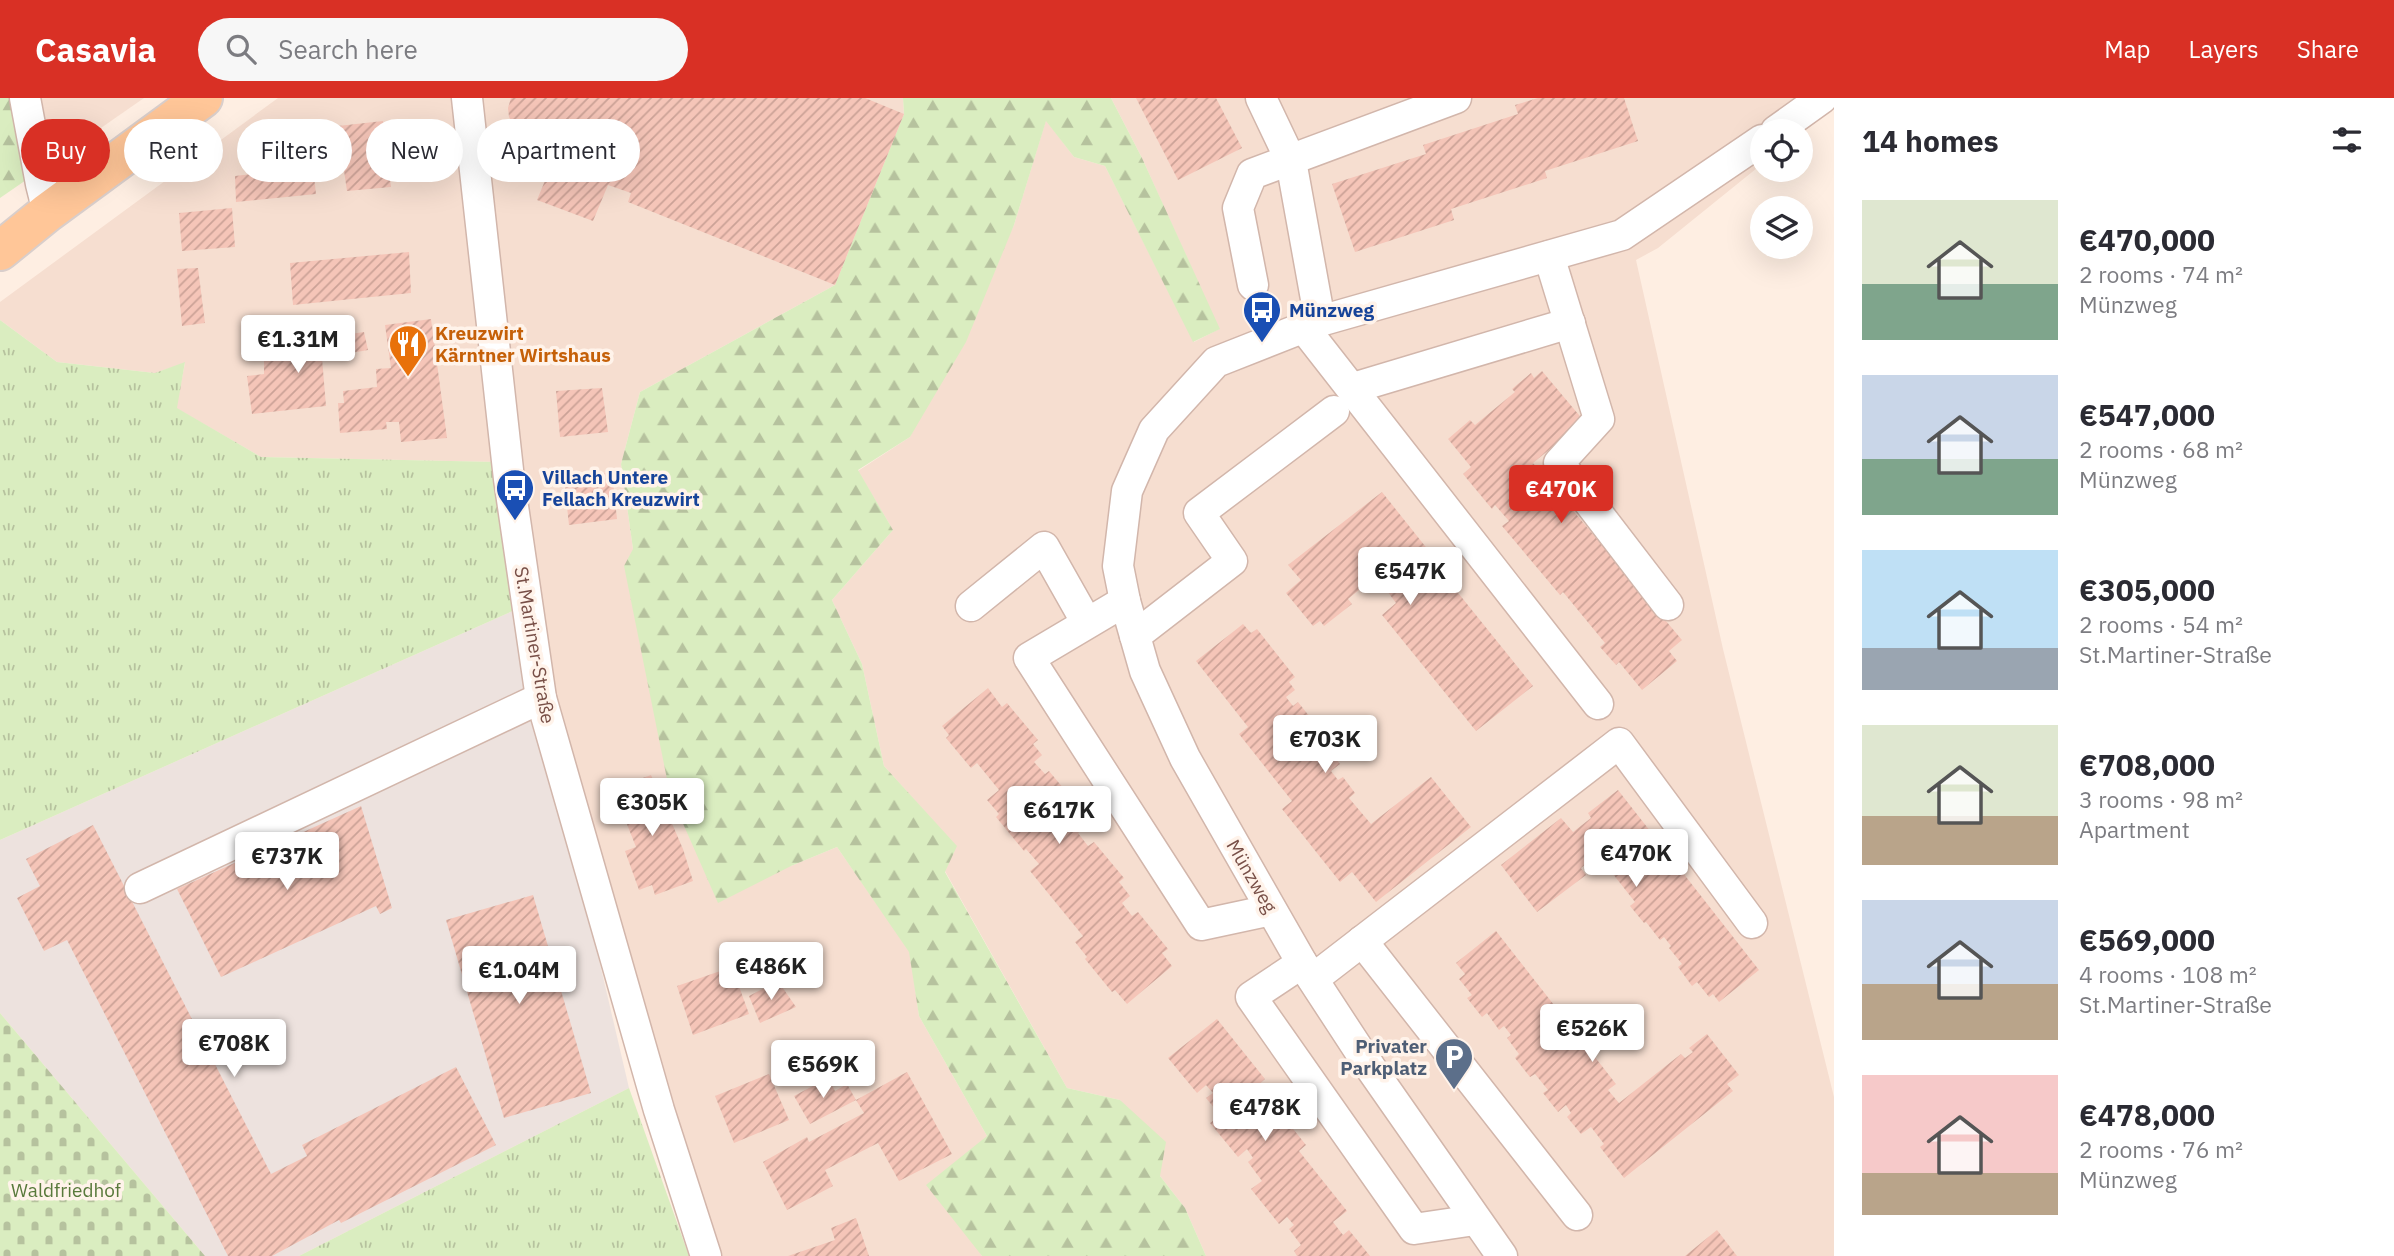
<!DOCTYPE html>
<meta charset="utf-8">
<style>
:root{--surface:#fff;--page:#f7f7f7;--text:#2b2b33;--muted:#7c7c81;--accent:#d93025}
body{margin:0;font-family:"IBM Plex Sans",sans-serif;background:var(--page);color:var(--text);height:100vh;display:flex;flex-direction:column;font-size:26px;white-space:nowrap}
*{box-sizing:border-box;margin:0}
p{font-size:23px;color:var(--muted)}
.icon{flex:none;width:38px;height:38px;fill:none;stroke:currentColor;stroke-width:2;stroke-linecap:round;stroke-linejoin:round}
.map{position:relative;flex:1;overflow:hidden}
.drawer{display:flex;flex-direction:column;background:var(--surface);width:560px}
.drawer>*{flex:none}
.top-card{position:absolute;left:21px;top:21px;width:665px;height:63px;display:flex;gap:14px}
.tools{position:absolute;left:1750px;top:21px;display:grid;gap:14px}
.tools a{display:grid;place-items:center;width:63px;height:63px;border-radius:50%;background:var(--surface);box-shadow:0 7px 28px #0002;font-size:35px}
.price{position:absolute;translate:-50% -60px;padding:0 16px;border-radius:7px;background:#fff;color:#222;font-size:23px;line-height:46px;filter:drop-shadow(0 2px 4px #0008)}
.price::after{content:'';position:absolute;left:50%;top:42px;width:21px;height:16px;margin-left:-10px;background:inherit;clip-path:polygon(0 0,100% 0,50% 100%)}
.price.selected{background:var(--accent);color:#fff}
ul{padding:0;list-style:none}
li{display:flex;align-items:center;gap:21px;height:175px;padding:0 28px}
li span{display:grid;place-items:center;flex:none;width:196px;height:140px;border-radius:0px;color:#555}
li>.icon{margin-inline-start:auto}
span .icon{width:84px;height:84px;fill:#fffc;stroke-width:1}
li b{font-size:30px}
h2{display:flex;justify-content:space-between;align-items:center;height:84px;padding:0 28px;font-size:30px}
.pill{padding:0 24px;border-radius:32px;background:var(--surface);box-shadow:0 7px 28px #0002;font-size:24px;line-height:63px}
.pill.selected{background:var(--accent);color:#fff}
header{display:flex;align-items:center;gap:42px;box-sizing:border-box;height:98px;padding:0 35px;background:var(--accent);color:#fff}
header strong{font-size:33px}
nav{display:flex;gap:38px;margin-inline-start:auto;font-size:24px}
.search{width:490px;height:63px;background:var(--page);display:flex;align-items:center;gap:18px;box-sizing:border-box;padding:0 24px;border-radius:38px;color:var(--muted);font-size:26px}
main{display:flex;flex:1;min-height:0}
.map>svg:first-child{display:block}
.residential{fill:#f6ded0}
.industrial{fill:#ede2de}
.grass{fill:url(#grass-tufts)}
.forest{fill:url(#forest-firs)}
.cemetery{fill:url(#cemetery-stones)}
.building{fill:url(#building-hatch)}
.lines{fill:none;stroke-linecap:round;stroke-linejoin:round}
.minor-casing{stroke:#d2b6ab;stroke-width:33}
.major-casing{stroke:#d9cecb;stroke-width:42}
.minor{stroke:#fff;stroke-width:30}
.major{stroke:#ffc698;stroke-width:38}
.labels{text-anchor:middle;dominant-baseline:central;stroke-width:7;stroke-linejoin:round;paint-order:stroke}
.transit-label{font-size:19px;font-weight:bold;fill:#164399;stroke:#fff3ea;text-anchor:start}
.food-label{font-size:19px;font-weight:bold;fill:#c56008;stroke:#fff3ea;text-anchor:start}
.street-label{font-size:19px;fill:#784f47;stroke:#fff3ea}
.service-label{font-size:19px;font-weight:bold;fill:#4e5e75;stroke:#fff3ea;text-anchor:end}
.park-label{font-size:19px;fill:#58793b;stroke:#fff3ea}
</style>
<header>
<strong>Casavia</strong>
<div class="search"><svg class="icon" aria-label="search" viewBox="0 0 24 24"><circle cx="10" cy="10" r="6"/><path d="M15 15l6 6"/></svg>Search here</div>
<nav><a>Map</a><a>Layers</a><a>Share</a></nav>
</header>
<main>
<div class="map">
<svg width="1834" height="1158" viewBox="0 0 1834 1158">
<defs>
<pattern id="grass-tufts" width="24" height="20" patternUnits="userSpaceOnUse" patternTransform="scale(1.75)"><rect width="24" height="20" fill="#daedc0"/><path d="M3 7l-1-3M5 7V3M7 7l1-3M15 17l-1-3M17 17v-4M19 17l1-3" fill="none" stroke="#b6c29e"/></pattern>
<pattern id="forest-firs" width="22" height="20" patternUnits="userSpaceOnUse" patternTransform="scale(1.75)"><rect width="22" height="20" fill="#daedc0"/><path d="M5 1l3.5 6h-7zM16 11l3.5 6h-7z" fill="#b6c29e"/></pattern>
<pattern id="cemetery-stones" width="16" height="16" patternUnits="userSpaceOnUse" patternTransform="scale(1.75)"><rect width="16" height="16" fill="#daedc0"/><path d="M2 7V4a2 2 0 0 1 4 0v3zM10 15v-3a2 2 0 0 1 4 0v3z" fill="#b6c29e"/></pattern>
<pattern id="building-hatch" width="6" height="6" patternUnits="userSpaceOnUse" patternTransform="scale(1.75)"><rect width="6" height="6" fill="#f5c5b8"/><path d="M-1 1l2-2M0 6l6-6M5 7l2-2" fill="none" stroke="#cba297"/></pattern>
</defs>
<rect width="100%" height="100%" fill="#feeee2"/>
<g class="residential">
<polygon points="17,0 144,0 29,80"/>
<polygon points="278,0 903,0 904,16 835,187 640,294 621,366 633,451 791,768 837,749 910,854 919,918 987,1038 979,1153 982,1158 710,1158 547,665 499,364 261,359 176,310 185,265 155,275 57,264 0,222 0,204"/>
<polygon points="1111,0 1834,0 1834,9 1801,36 1801,33 1762,33 1762,66 1658,150 1636,162 1723,551 1834,999 1834,1158 1206,1158 1185,1110 1160,1078 1120,1002 1067,990 945,773 956,748 884,668 862,566 832,502 893,432 858,373 910,339 1014,127 1046,22 1074,59 1105,68 1194,244 1219,231 1142,60"/>
</g>
<polygon class="industrial" points="517,511 629,990 299,1158 205,1158 0,915 0,742"/>
<g class="grass">
<polygon points="0,222 57,264 155,275 185,264 177,310 261,359 499,364 517,511 0,742"/>
<polygon points="629,990 689,1158 299,1158"/>
</g>
<g class="forest">
<polygon points="0,0 17,0 29,80 0,100"/>
<polygon points="903,0 1111,0 1142,60 1220,231 1193,244 1105,68 1074,59 1046,23 1014,127 966,244 910,339 858,372 893,432 832,502 862,566 884,668 957,748 945,774 1067,990 1120,1002 1166,1044 1160,1078 1185,1110 1206,1158 982,1158 926,1087 987,1038 919,918 909,854 837,749 791,768 718,805 670,696 624,468 633,451 621,366 640,294 835,187 904,16"/>
</g>
<polygon class="cemetery" points="0,915 205,1158 0,1158"/>
<g class="building">
<polygon points="511,0 865,0 904,16 835,187 628,104 631,95 608,87 593,123 537,102 551,68 515,53 524,34 514,28 509,19 508,10"/>
<polygon points="1136,0 1216,0 1242,50 1178,82"/>
<polygon points="1538,0 1624,0 1638,43 1545,73 1547,80 1451,111 1454,122 1355,154 1332,86 1426,56 1423,47 1518,16 1515,7"/>
<polygon points="383,23 391,89 347,93 343,66 323,67 320,30"/>
<polygon points="313,69 316,96 236,104 235,78"/>
<polygon points="232,110 235,149 182,153 179,115"/>
<polygon points="409,154 411,195 293,207 290,165"/>
<polygon points="198,170 205,225 182,228 177,171"/>
<polygon points="431,221 447,340 401,344 399,324 386,324 387,331 340,335 338,305 344,305 343,293 377,289 376,271 391,270 385,227"/>
<polygon points="364,234 368,252 322,260 326,308 252,316 247,278 264,276 264,254 317,247 316,241"/>
<polygon points="1542,273 1584,323 1533,365 1682,542 1669,553 1677,563 1642,592 1619,564 1616,567 1600,549 1605,545 1563,494 1560,497 1502,428 1509,423 1495,407 1492,411 1463,376 1471,369 1448,341 1470,322 1475,327 1515,294 1512,291 1531,275 1534,280"/>
<polygon points="602,290 608,334 560,339 556,293"/>
<polygon points="612,374 617,421 569,427 564,381"/>
<polygon points="1382,394 1429,453 1426,455 1533,588 1476,633 1382,517 1396,505 1376,478 1348,501 1352,506 1324,528 1320,523 1313,528 1286,495 1301,482 1288,467"/>
<polygon points="1243,526 1251,535 1257,531 1295,579 1289,584 1295,592 1286,599 1293,608 1298,604 1337,653 1333,657 1340,666 1331,673 1338,682 1343,679 1355,695 1349,700 1371,726 1431,679 1471,729 1376,804 1352,774 1340,784 1282,711 1292,703 1239,636 1248,629 1196,563"/>
<polygon points="988,590 1002,609 1007,605 1038,642 1033,646 1042,657 1034,664 1045,676 1049,673 1079,709 1074,714 1086,729 1078,735 1088,748 1094,744 1124,780 1119,784 1130,798 1122,805 1132,818 1138,814 1168,851 1162,855 1172,868 1127,906 1115,892 1112,894 1085,861 1087,859 1075,844 1083,838 1030,773 1039,766 1026,751 1024,753 996,719 999,716 987,702 999,692 977,665 971,670 946,640 949,637 942,628"/>
<polygon points="651,677 683,751 693,783 655,797 652,787 639,792 625,753 636,749 613,691"/>
<polygon points="1618,692 1759,872 1719,904 1713,896 1709,899 1697,884 1692,888 1678,869 1682,866 1669,850 1671,848 1664,839 1660,842 1646,824 1644,825 1630,808 1635,804 1609,771 1604,775 1593,760 1581,770 1586,777 1537,814 1501,767 1561,720 1573,734 1591,720 1588,715"/>
<polygon points="361,708 392,810 380,816 376,808 221,879 177,791"/>
<polygon points="93,727 271,1076 307,1058 302,1047 456,969 496,1047 341,1125 339,1122 272,1158 228,1158 67,842 44,853 17,800 40,788 26,761"/>
<polygon points="533,797 591,995 504,1020 446,822"/>
<polygon points="1496,833 1616,986 1608,992 1619,1005 1681,956 1685,960 1693,954 1689,950 1707,936 1739,977 1727,986 1733,993 1624,1080 1600,1049 1604,1046 1591,1029 1581,1036 1567,1019 1571,1015 1566,1007 1558,1014 1543,995 1548,992 1535,976 1530,979 1515,960 1519,956 1507,940 1511,937 1504,928 1499,932 1487,915 1482,919 1467,900 1472,897 1459,881 1465,876 1456,865"/>
<polygon points="732,869 749,916 693,937 677,888"/>
<polygon points="778,883 796,909 760,925 749,898"/>
<polygon points="1217,921 1265,981 1258,987 1306,1047 1299,1053 1347,1113 1333,1124 1343,1137 1349,1132 1370,1158 1297,1158 1294,1153 1301,1147 1289,1131 1294,1127 1287,1119 1279,1126 1251,1091 1262,1083 1248,1064 1253,1060 1247,1051 1238,1059 1210,1025 1220,1017 1206,1000 1213,995 1206,987 1197,995 1168,960"/>
<polygon points="907,974 952,1056 899,1083 878,1045 825,1072 833,1088 787,1112 763,1064 807,1039 809,1044 864,1015 856,1002"/>
<polygon points="769,976 789,1022 734,1045 715,998"/>
<polygon points="828,980 835,993 847,986 856,1002 810,1026 794,998"/>
<polygon points="856,1120 869,1158 788,1158 835,1142 831,1130"/>
<polygon points="1717,1132 1737,1158 1685,1158"/>
</g>
<g class="lines">
<defs>
<g id="minor">
<polyline points="25,0 41,86 48,114"/>
<polyline points="467,0 509,381 541,600 659,1012 706,1158"/>
<polyline points="1261,0 1291,63 1320,223"/>
<polyline points="1776,33 1822,0"/>
<polyline points="1549,158 1599,321 1559,365 1668,507"/>
<polyline points="1253,187 1238,110 1252,76 1456,0"/>
<polyline points="1304,230 1598,606"/>
<polyline points="1353,290 1570,225"/>
<polyline points="1125,503 1029,560 1201,827 1271,812"/>
<polyline points="971,508 1044,449 1087,525"/>
<polyline points="1135,538 1232,463 1199,415 1334,313"/>
<polyline points="140,790 541,600"/>
<polyline points="1362,843 1577,1117"/>
<polyline points="1302,865 1251,899 1414,1131 1475,1122"/>
<polyline points="1313,881 1619,645 1752,825"/>
<polyline points="1502,1158 1372,972 1302,865 1185,660 1145,573 1125,503 1118,468 1127,393 1154,332 1216,264 1320,223 1622,137 1762,42"/>
</g>
<polyline id="major" points="0,153 48,114 203,0"/>
</defs>
<use href="#minor" class="minor-casing"/>
<use href="#major" class="major-casing"/>
<use href="#minor" class="minor"/>
<use href="#major" class="major"/>
</g>
<defs>
<symbol id="bus-pin" viewBox="-11 -11 22 30"><path d="M0 17L-7.5 6A9.5 9.5 0 1 1 7.5 6Z" fill="#1a4fb4" stroke="#fff3ea"/><path d="M-5-6H5V4H4V6H2V4H-2V6H-4V4H-5ZM-3.5-4V0h7V-4ZM-3.5 1.2v1.5H-2V1.2ZM2 1.2v1.5H3.5V1.2Z" fill="#fff"/></symbol>
<symbol id="restaurant-pin" viewBox="-11 -11 22 30"><path d="M0 17L-7.5 6A9.5 9.5 0 1 1 7.5 6Z" fill="#e8710a" stroke="#fff3ea"/><path d="M-5-6h1v4h1v-4h1v4h1v-4h1v5L-1.5 .5V6h-2V.5L-5-1ZM5-6V6H3V1.5H1.5Q1.5-4 5-6Z" fill="#fff"/></symbol>
<symbol id="parking-pin" viewBox="-11 -11 22 30"><path d="M0 17L-7.5 6A9.5 9.5 0 1 1 7.5 6Z" fill="#5c6f8a" stroke="#fff3ea"/><path d="M-3.5-5.5H1a3.5 3.5 0 0 1 0 7H-1V5.5H-3.5ZM-1-3.4V-.6H.8a1.4 1.4 0 0 0 0-2.8Z" fill="#fff"/></symbol>
</defs>
<g fill-rule="evenodd">
<use href="#bus-pin" x="1240" y="190" width="44" height="60"/>
<use href="#restaurant-pin" x="386" y="224" width="44" height="60"/>
<use href="#bus-pin" x="493" y="368" width="44" height="60"/>
<use href="#parking-pin" x="1432" y="937" width="44" height="60"/>
</g>
<g class="labels">
<g class="transit-label">
<text x="1289" y="212">Münzweg</text>
<text x="542" y="379">Villach Untere<tspan x="542" dy="22">Fellach Kreuzwirt</tspan></text>
</g>
<g class="food-label">
<text x="435" y="235">Kreuzwirt<tspan x="435" dy="22">Kärntner Wirtshaus</tspan></text>
</g>
<g class="street-label">
<text transform="translate(535 547) rotate(80)">St.Martiner-Straße</text>
<text transform="translate(1252 778) rotate(60)">Münzweg</text>
</g>
<g class="service-label">
<text x="1427" y="948">Privater<tspan x="1427" dy="22">Parkplatz</tspan></text>
</g>
<g class="park-label">
<text x="66" y="1092">Waldfriedhof</text>
</g>
</g>
</svg>
<div class="tools">
<a><svg class="icon" aria-label="locate" viewBox="0 0 24 24"><circle cx="12" cy="12" r="6"/><path d="M12 2v4M12 18v4M2 12h4M18 12h4"/></svg></a>
<a><svg class="icon" aria-label="layers" viewBox="0 0 24 24"><path d="M12 4l9 5-9 5-9-5zM3 14l9 5 9-5"/></svg></a>
</div>
<b class="price" style="left:298px;top:277px">€1.31M</b>
<b class="price selected" style="left:1561px;top:427px">€470K</b>
<b class="price" style="left:1410px;top:509px">€547K</b>
<b class="price" style="left:1325px;top:677px">€703K</b>
<b class="price" style="left:652px;top:740px">€305K</b>
<b class="price" style="left:1059px;top:748px">€617K</b>
<b class="price" style="left:1636px;top:791px">€470K</b>
<b class="price" style="left:287px;top:794px">€737K</b>
<b class="price" style="left:771px;top:904px">€486K</b>
<b class="price" style="left:519px;top:908px">€1.04M</b>
<b class="price" style="left:1592px;top:966px">€526K</b>
<b class="price" style="left:234px;top:981px">€708K</b>
<b class="price" style="left:823px;top:1002px">€569K</b>
<b class="price" style="left:1265px;top:1045px">€478K</b>
<div class="top-card">
<a class="pill selected">Buy</a>
<a class="pill">Rent</a>
<a class="pill">Filters</a>
<a class="pill">New</a>
<a class="pill">Apartment</a>
</div>
</div>
<section class="drawer">
<h2>14 homes<svg class="icon" aria-label="filters" viewBox="0 0 24 24"><path d="M4 7h16M4 17h16"/><circle cx="9" cy="7" r="2"/><circle cx="15" cy="17" r="2"/></svg></h2>
<ul>
<li><span style="background:linear-gradient(#dfe7d0 60%,#7fa58c 0)"><svg class="icon" aria-label="home" viewBox="0 0 24 24"><path d="M3 11l9-7 9 7M6 9v11h12V9"/></svg></span><div><b>€470,000</b><p>2 rooms · 74 m²</p><p>Münzweg</p></div></li>
<li><span style="background:linear-gradient(#c9d6e8 60%,#7fa58c 0)"><svg class="icon" aria-label="home" viewBox="0 0 24 24"><path d="M3 11l9-7 9 7M6 9v11h12V9"/></svg></span><div><b>€547,000</b><p>2 rooms · 68 m²</p><p>Münzweg</p></div></li>
<li><span style="background:linear-gradient(#bfe0f5 70%,#9aa5b1 0)"><svg class="icon" aria-label="home" viewBox="0 0 24 24"><path d="M3 11l9-7 9 7M6 9v11h12V9"/></svg></span><div><b>€305,000</b><p>2 rooms · 54 m²</p><p>St.Martiner-Straße</p></div></li>
<li><span style="background:linear-gradient(#dfe7d0 65%,#b9a48a 0)"><svg class="icon" aria-label="home" viewBox="0 0 24 24"><path d="M3 11l9-7 9 7M6 9v11h12V9"/></svg></span><div><b>€708,000</b><p>3 rooms · 98 m²</p><p>Apartment</p></div></li>
<li><span style="background:linear-gradient(#c9d6e8 60%,#b9a48a 0)"><svg class="icon" aria-label="home" viewBox="0 0 24 24"><path d="M3 11l9-7 9 7M6 9v11h12V9"/></svg></span><div><b>€569,000</b><p>4 rooms · 108 m²</p><p>St.Martiner-Straße</p></div></li>
<li><span style="background:linear-gradient(#f6c9c9 70%,#b9a48a 0)"><svg class="icon" aria-label="home" viewBox="0 0 24 24"><path d="M3 11l9-7 9 7M6 9v11h12V9"/></svg></span><div><b>€478,000</b><p>2 rooms · 76 m²</p><p>Münzweg</p></div></li>
</ul>
</section>
</main>
